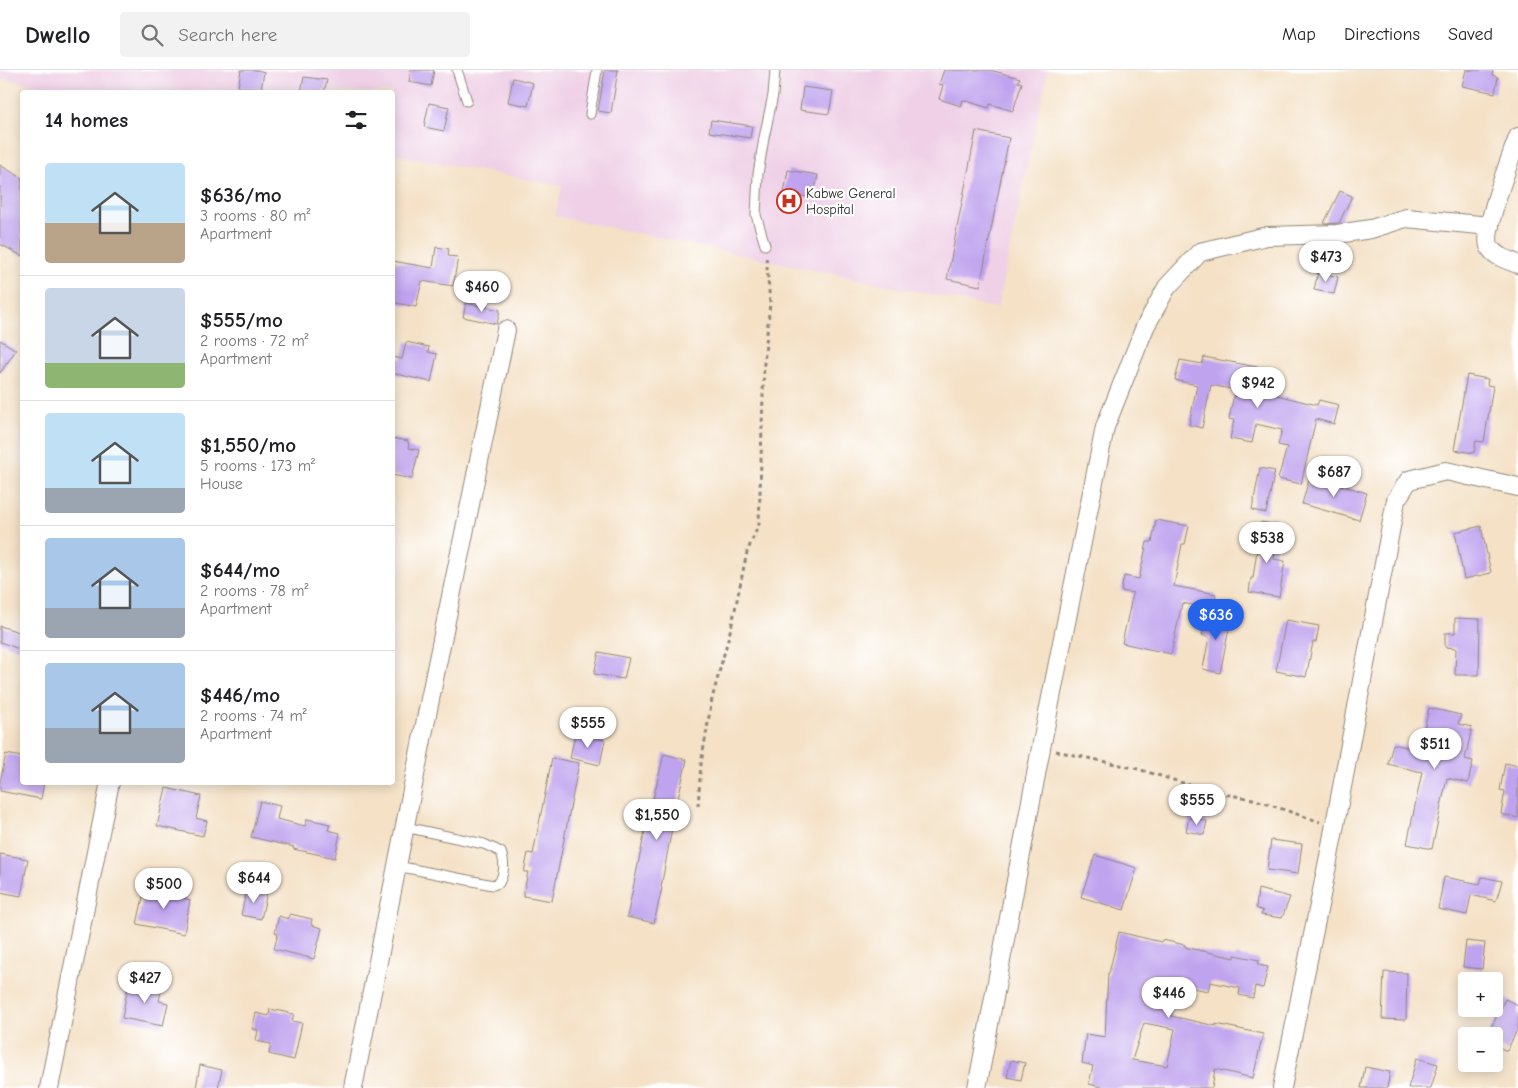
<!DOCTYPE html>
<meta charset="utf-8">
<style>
:root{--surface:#fff;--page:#f2f2f2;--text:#202124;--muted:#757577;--line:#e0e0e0;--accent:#2563eb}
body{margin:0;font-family:"Comic Neue",sans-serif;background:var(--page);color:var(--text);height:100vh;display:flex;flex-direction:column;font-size:19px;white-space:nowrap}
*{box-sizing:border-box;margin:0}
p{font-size:16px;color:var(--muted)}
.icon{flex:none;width:28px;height:28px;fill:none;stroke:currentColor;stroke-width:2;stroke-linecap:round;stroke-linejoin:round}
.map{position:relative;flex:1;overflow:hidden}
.details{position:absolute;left:20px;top:20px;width:375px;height:695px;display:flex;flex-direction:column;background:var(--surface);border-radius:5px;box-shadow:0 2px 12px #0003}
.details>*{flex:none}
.fabs{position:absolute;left:1458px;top:902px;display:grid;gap:10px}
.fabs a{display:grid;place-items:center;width:45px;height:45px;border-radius:5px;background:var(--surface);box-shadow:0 2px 12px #0003;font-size:25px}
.price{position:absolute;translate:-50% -42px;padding:0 11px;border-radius:18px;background:#fff;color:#222;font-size:16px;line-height:32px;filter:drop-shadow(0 1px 2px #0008)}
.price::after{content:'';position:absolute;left:50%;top:30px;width:15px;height:11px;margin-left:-8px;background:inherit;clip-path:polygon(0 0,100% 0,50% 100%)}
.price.active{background:var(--accent);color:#fff}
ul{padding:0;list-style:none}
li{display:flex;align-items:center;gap:15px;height:125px;padding:0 25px}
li+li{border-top:1px solid var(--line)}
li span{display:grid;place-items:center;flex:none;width:140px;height:100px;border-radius:5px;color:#555}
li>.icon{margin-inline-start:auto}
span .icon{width:60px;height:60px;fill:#fffc;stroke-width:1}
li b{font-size:21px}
h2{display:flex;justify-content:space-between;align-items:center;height:60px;padding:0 25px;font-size:21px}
header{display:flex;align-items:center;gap:30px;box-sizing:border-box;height:70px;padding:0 25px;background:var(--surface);border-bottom:1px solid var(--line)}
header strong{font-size:24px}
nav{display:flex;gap:28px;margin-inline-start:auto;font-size:18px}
.search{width:350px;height:45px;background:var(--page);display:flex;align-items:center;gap:12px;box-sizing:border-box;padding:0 18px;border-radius:5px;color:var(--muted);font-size:19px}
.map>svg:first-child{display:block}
.built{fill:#efd0e6}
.building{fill:#bfa3ee;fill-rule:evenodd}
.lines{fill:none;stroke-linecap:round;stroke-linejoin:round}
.service-casing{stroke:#908678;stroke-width:11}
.minor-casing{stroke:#908678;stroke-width:20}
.path{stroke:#908678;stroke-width:3;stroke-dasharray:4 4;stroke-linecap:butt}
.service{stroke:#fff;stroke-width:9}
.minor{stroke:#fff;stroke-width:18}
.labels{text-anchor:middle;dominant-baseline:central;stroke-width:4.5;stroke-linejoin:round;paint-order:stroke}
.poi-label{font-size:14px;fill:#2b2b2b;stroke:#fff;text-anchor:start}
</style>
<header>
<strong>Dwello</strong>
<div class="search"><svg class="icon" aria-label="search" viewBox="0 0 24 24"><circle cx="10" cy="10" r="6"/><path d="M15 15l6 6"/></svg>Search here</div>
<nav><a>Map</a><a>Directions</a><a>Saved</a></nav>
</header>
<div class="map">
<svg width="1518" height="1018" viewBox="0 0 1518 1018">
<rect width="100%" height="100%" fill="#fff"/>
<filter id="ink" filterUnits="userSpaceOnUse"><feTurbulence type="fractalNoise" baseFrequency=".02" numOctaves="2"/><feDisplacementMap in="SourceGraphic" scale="10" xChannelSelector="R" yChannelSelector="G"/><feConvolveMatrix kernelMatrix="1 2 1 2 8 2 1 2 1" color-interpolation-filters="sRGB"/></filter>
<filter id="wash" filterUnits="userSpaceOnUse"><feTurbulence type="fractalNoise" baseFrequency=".0096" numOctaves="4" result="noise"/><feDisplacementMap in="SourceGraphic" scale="20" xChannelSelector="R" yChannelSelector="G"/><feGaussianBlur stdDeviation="1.12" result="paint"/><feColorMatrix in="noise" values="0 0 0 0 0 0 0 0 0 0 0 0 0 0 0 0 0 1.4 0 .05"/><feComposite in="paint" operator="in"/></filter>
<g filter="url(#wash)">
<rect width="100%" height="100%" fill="#f4e1c6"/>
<polygon class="built" points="0,0 1048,0 997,238 555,146 562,116 393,84 392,22 73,22 0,8"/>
<g id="blocks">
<g class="building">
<polygon points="241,0 257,0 264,2 261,20 238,17"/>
<polygon points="411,0 434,0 431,16 409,12"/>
<polygon points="605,0 618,0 611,43 598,41"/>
<polygon points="944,0 990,0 1020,8 1018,12 1022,13 1013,41 990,34 989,38 963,30 961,36 939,29 943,15 939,14"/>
<polygon points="1466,0 1493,0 1492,5 1498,7 1495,23 1462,16"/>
<polygon points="304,7 327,10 324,22 301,22"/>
<polygon points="513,8 533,13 528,36 508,32"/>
<polygon points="803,17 833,21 829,44 800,40"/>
<polygon points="429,33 449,37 444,61 424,57"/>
<polygon points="711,50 752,56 750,68 709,62"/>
<polygon points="976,61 1009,68 980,216 947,209"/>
<polygon points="0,95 22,108 22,186 0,174"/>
<polygon points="788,100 818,105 813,128 784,123"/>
<polygon points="1340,121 1352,126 1339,153 1326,154 1324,153"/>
<polygon points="436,177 449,179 448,186 458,187 453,216 422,211 416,237 392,232 392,191 433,198"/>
<polygon points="1318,202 1338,207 1334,224 1314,220"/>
<polygon points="466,233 500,240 497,254 463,247"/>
<polygon points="0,270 16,280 0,303"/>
<polygon points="406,272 429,277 428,282 437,284 431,312 392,303 392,287 402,289"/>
<polygon points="1204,287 1268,299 1265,314 1270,315 1268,323 1317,335 1319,330 1339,335 1334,354 1316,349 1301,414 1278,409 1287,377 1278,375 1282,360 1256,354 1252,373 1230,369 1234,350 1229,349 1235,320 1211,315 1202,358 1189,355 1197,315 1175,310 1180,290 1202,294"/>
<polygon points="1467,305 1488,309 1487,315 1493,316 1484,372 1476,371 1474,383 1454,380"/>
<polygon points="392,368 408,371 409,378 419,380 412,409 392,405"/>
<polygon points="1260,398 1275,401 1266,443 1252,440"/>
<polygon points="1310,406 1367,423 1359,450 1302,434"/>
<polygon points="1156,450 1189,456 1185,474 1182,474 1174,516 1216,524 1213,539 1182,533 1171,584 1122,573 1133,523 1121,521 1124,506 1139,509 1147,472 1152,472"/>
<polygon points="1261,452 1278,455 1274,489 1285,491 1279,527 1249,522 1251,508 1253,508"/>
<polygon points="1481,456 1491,503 1464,509 1455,462"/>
<polygon points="1208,543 1231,549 1220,603 1203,599 1209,567 1202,565"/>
<polygon points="1455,548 1480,549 1479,605 1455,605 1456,578 1445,577 1445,563 1455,563"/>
<polygon points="1286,550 1319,556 1316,572 1313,572 1306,607 1276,601"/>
<polygon points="0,556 22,563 22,580 0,572"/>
<polygon points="599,582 629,588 624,609 594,604"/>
<polygon points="1429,638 1461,645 1458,654 1472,657 1465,689 1473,691 1468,713 1447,708 1432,779 1407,774 1422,702 1388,694 1393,674 1419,680"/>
<polygon points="575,664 605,670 600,695 570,688"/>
<polygon points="6,684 22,687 22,712 44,712 41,729 0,721 0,712"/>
<polygon points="664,684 687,690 677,732 661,817 662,818 654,853 627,847 650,737 651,737"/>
<polygon points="552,688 579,693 552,831 523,826 528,802 524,802 528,783 533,784"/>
<polygon points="1505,693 1518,696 1518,748 1501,744 1505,721 1500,720"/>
<polygon points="166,718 201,726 196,748 207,751 203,766 157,756"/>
<polygon points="260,731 280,736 277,749 305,756 307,749 330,754 328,760 340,763 335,788 293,779 294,777 251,767"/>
<polygon points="1189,748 1207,751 1204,765 1186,761"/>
<polygon points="1271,770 1302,774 1298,804 1267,800"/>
<polygon points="0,784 28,789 21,826 0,822"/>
<polygon points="1095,785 1137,798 1124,840 1081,827"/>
<polygon points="1444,807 1480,814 1482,807 1502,811 1496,831 1471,825 1467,845 1438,839"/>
<polygon points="146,814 181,822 180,827 190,830 184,864 137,854"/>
<polygon points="247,818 267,822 261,849 241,845"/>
<polygon points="1258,819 1290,827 1282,848 1261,845 1263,841 1256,838"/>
<polygon points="290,844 312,849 311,855 322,858 314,889 274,879 278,864 275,862 279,846 288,849"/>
<path d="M1119 862 1161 872 1162 870 1185 875V877L1235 888V885L1259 890 1258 895 1268 897 1263 918 1255 916 1253 928 1239 925 1240 918 1210 912 1208 921 1177 915 1171 946 1216 956V954L1263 964 1253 1008 1215 999 1212 1018H1105L1089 1014 1093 996 1082 993 1086 964 1105 967 1108 903H1109ZM1144 953 1175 959 1167 996 1132 990Z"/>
<polygon points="1466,871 1485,873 1482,899 1463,897"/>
<polygon points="1384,902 1407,903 1406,950 1382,949"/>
<polygon points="129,911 162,917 159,931 168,933 163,956 122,948"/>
<polygon points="1505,929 1518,935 1518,958 1507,981 1494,975 1494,966 1487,966"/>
<polygon points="270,939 294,944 292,951 302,953 294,990 269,984 271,974 256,971 258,960 252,959 256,943 269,946"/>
<polygon points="1417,988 1438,994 1431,1018 1408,1018"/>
<polygon points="1011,990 1025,993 1021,1010 1007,1007"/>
<polygon points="200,995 222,1000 218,1018 196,1018"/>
<polygon points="1365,997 1390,1002 1387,1018 1361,1018"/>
</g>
</g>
</g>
<g filter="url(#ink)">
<use href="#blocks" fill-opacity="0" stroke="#908678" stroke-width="1"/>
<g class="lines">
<defs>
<g id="service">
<polyline points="457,0 467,31"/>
<polyline points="590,44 597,0"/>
<polyline points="765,175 756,145 758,104 764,68 773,25 775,0"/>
<path d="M397 796 493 815 499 813C505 802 505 793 501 782L484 774 405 757"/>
</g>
<g id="minor">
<path d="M1518 67C1511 88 1483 157 1489 176 1494 187 1508 190 1518 194"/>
<polyline points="49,1018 110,712"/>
<polyline points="353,1018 435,604 506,260"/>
<polyline points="977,1018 1041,678 1105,357 1145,257 1167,217 1200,182 1267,166 1337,164 1371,159 1406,148 1490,156"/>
<polyline points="1282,1018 1329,786 1396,430 1409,410 1446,401 1518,417"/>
</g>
</defs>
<use href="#service" class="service-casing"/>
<use href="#minor" class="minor-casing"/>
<g class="path">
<polyline points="1056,681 1138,699 1212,722 1253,729 1320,752"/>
<polyline points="698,736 701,694 712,629 732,554 747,482 759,454 764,293 770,233 766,185"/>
</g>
<use href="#service" class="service"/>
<use href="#minor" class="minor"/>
</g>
</g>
<defs>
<symbol id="hospital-ring" viewBox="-11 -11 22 22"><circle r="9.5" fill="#fff" stroke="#c8321e" stroke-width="1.5"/><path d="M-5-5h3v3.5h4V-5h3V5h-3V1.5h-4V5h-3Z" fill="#c8321e"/></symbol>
</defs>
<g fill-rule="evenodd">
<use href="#hospital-ring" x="775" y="117" width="28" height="28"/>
</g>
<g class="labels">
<g class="poi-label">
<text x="806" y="123">Kabwe General<tspan x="806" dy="16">Hospital</tspan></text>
</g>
</g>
</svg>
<div class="fabs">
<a>+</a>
<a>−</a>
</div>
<b class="price" style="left:1326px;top:213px">$473</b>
<b class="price" style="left:482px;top:243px">$460</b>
<b class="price" style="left:1258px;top:339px">$942</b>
<b class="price" style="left:1334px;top:428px">$687</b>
<b class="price" style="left:1267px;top:494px">$538</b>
<b class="price active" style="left:1216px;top:571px">$636</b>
<b class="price" style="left:588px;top:679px">$555</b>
<b class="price" style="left:1435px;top:700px">$511</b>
<b class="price" style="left:1197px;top:756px">$555</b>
<b class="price" style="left:657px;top:771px">$1,550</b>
<b class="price" style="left:254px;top:834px">$644</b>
<b class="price" style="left:164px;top:840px">$500</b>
<b class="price" style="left:145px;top:934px">$427</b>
<b class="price" style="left:1169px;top:949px">$446</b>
<section class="details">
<h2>14 homes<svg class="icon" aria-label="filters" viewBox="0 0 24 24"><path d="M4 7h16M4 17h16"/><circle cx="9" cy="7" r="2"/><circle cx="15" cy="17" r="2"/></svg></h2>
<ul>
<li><span style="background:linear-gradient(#bfe0f5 60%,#b9a48a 0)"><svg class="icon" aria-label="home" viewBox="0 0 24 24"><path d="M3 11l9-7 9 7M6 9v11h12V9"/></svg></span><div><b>$636/mo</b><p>3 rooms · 80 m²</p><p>Apartment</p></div></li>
<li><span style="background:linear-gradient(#c9d6e8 75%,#8fb573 0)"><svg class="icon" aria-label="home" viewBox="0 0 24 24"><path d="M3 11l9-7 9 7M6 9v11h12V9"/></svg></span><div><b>$555/mo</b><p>2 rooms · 72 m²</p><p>Apartment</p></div></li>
<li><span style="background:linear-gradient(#bfe0f5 75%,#9aa5b1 0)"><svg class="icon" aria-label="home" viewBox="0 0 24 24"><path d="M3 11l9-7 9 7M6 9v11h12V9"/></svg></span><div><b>$1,550/mo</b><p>5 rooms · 173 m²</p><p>House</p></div></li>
<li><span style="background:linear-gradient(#a9c7e8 70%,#9aa5b1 0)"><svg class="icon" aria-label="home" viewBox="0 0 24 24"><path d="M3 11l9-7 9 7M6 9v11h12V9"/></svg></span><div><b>$644/mo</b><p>2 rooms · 78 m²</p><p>Apartment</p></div></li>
<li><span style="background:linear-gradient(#a9c7e8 65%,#9aa5b1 0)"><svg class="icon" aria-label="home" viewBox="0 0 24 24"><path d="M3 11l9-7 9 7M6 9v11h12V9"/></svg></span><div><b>$446/mo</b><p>2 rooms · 74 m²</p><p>Apartment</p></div></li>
</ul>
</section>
</div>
